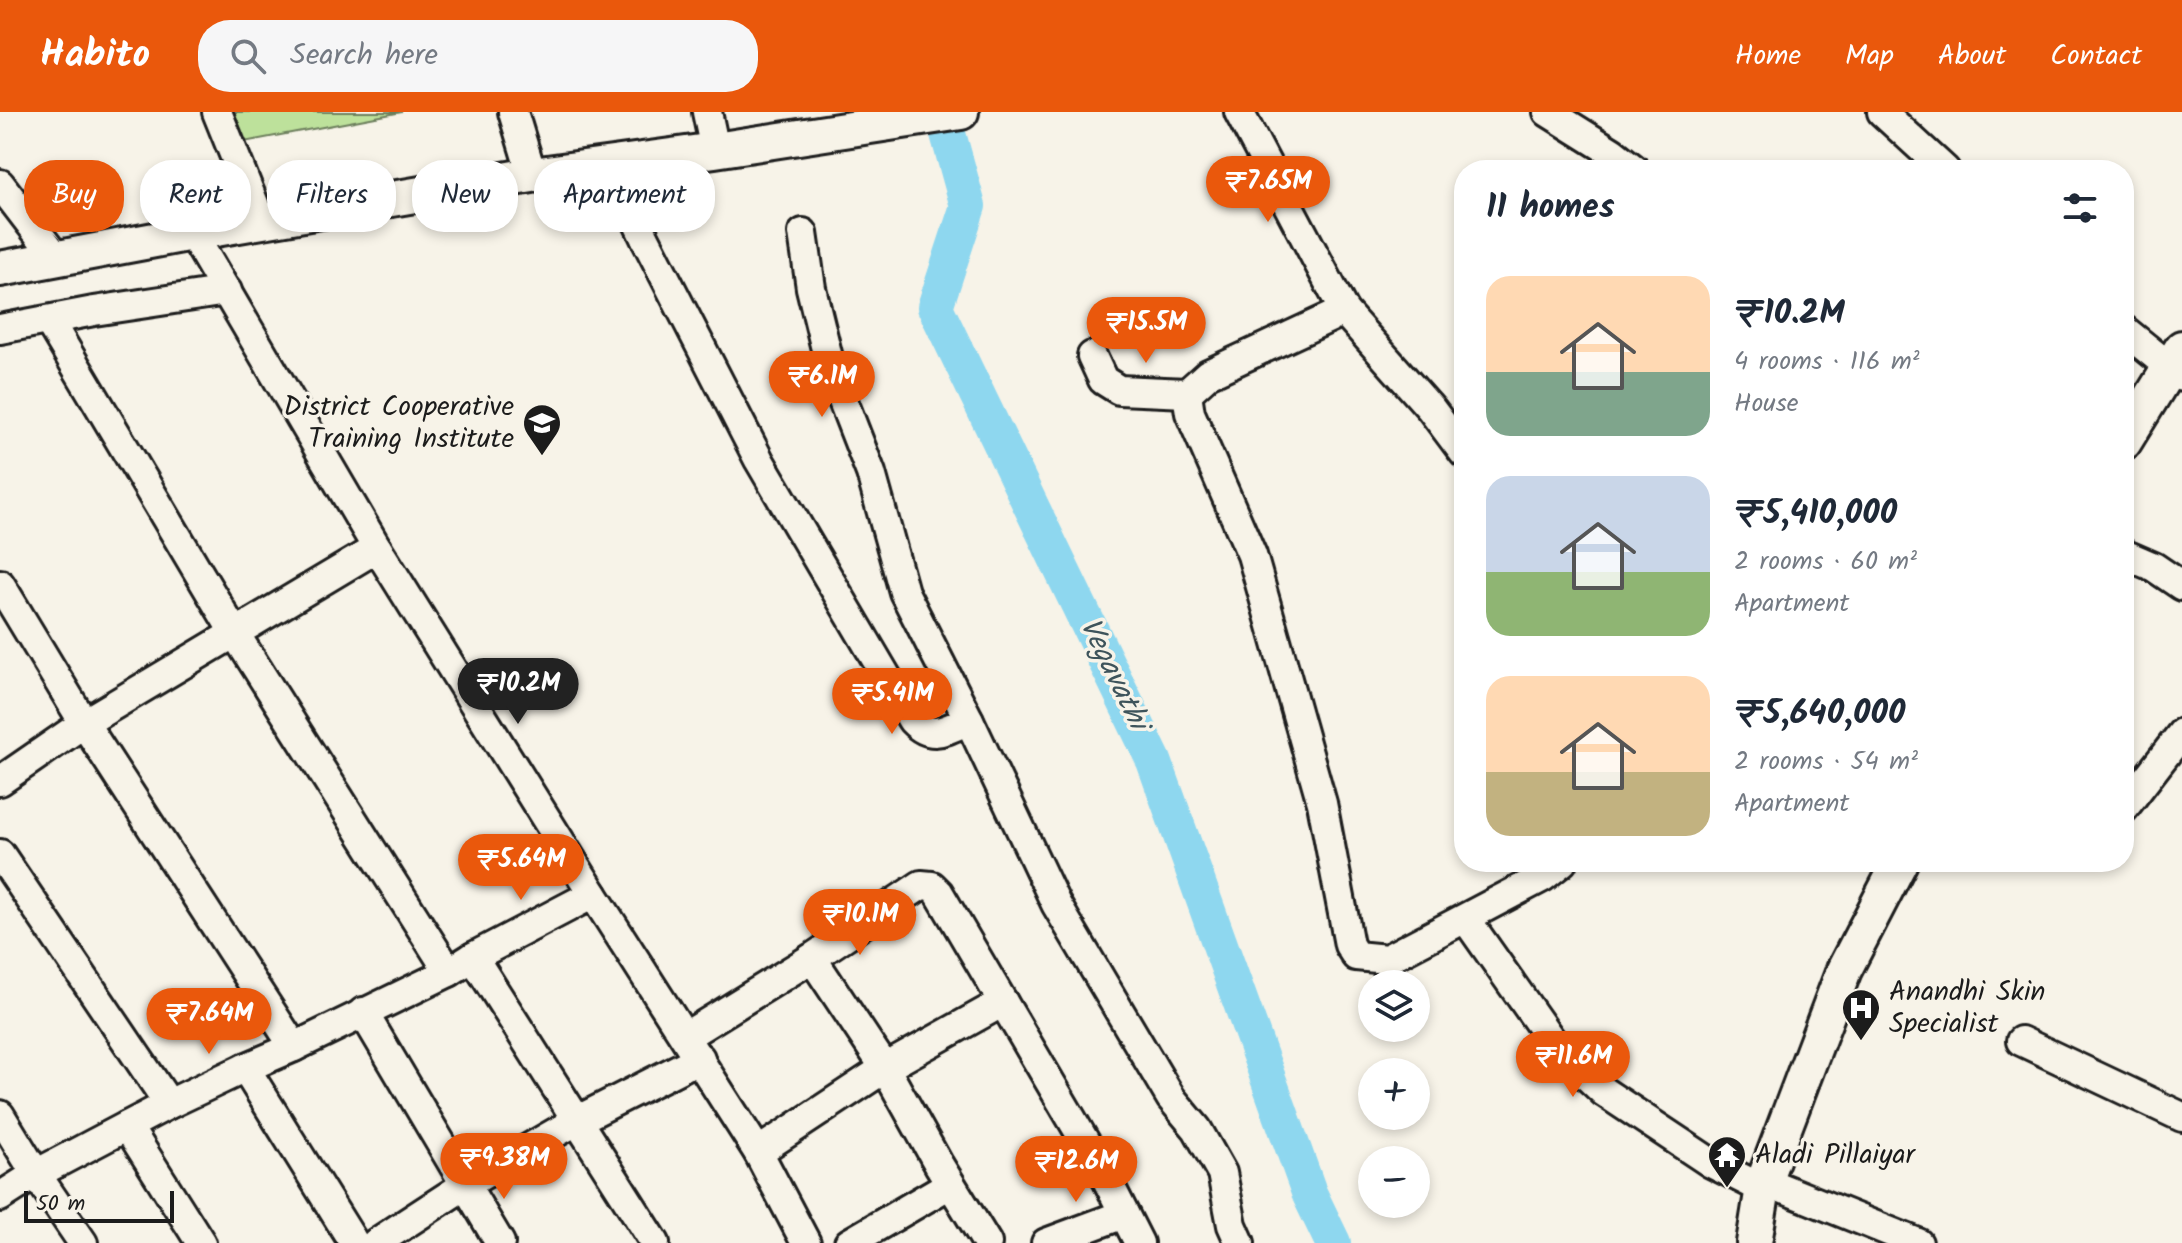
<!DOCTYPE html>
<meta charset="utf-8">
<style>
:root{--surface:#fff;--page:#f6f6f7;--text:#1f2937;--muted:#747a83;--accent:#ea580c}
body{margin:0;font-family:Kalam,sans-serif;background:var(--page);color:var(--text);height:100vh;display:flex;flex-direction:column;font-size:30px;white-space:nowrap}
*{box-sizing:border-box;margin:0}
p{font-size:26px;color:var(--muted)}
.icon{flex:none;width:44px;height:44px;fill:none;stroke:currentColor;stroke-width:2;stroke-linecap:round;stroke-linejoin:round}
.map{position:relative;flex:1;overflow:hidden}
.details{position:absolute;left:1454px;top:48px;width:680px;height:712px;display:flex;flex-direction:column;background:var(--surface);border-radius:32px;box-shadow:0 4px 12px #0003}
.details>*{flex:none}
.banner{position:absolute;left:24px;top:48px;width:760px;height:72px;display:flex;gap:16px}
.tools{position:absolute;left:1358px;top:858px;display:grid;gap:16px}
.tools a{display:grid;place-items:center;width:72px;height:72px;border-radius:50%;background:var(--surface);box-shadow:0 4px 12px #0003;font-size:40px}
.scale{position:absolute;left:24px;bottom:20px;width:150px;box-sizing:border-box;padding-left:8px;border:4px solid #1c1c1c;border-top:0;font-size:22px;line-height:28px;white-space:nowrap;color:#1c1c1c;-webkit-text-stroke:6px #f7f3e8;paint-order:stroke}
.price{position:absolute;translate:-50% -68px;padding:0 18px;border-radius:28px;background:var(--accent);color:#fff;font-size:26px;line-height:52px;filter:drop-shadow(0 2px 4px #0008)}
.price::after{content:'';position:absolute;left:50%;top:48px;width:24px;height:18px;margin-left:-12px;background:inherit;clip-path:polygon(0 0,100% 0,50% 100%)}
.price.on{background:#222;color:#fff}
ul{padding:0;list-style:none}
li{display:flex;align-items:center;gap:24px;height:200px;padding:0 32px}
li span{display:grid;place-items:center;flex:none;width:224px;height:160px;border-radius:24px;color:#555}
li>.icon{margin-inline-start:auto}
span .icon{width:96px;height:96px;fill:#fffc;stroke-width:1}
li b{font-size:34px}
h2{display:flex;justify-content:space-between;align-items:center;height:96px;padding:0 32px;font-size:34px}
.chip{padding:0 28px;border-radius:32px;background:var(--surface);box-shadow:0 4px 12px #0003;font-size:28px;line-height:72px}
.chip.on{background:var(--accent);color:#fff}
header{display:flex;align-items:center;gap:48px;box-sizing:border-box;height:112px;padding:0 40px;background:var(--accent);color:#fff}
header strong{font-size:38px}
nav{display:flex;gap:44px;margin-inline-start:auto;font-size:28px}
.search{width:560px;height:72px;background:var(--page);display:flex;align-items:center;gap:20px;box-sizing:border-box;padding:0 28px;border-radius:32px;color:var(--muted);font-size:30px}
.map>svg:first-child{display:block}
.green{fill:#bde19b;stroke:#6c7e5c;stroke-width:2}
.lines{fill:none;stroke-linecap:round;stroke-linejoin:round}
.river{stroke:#8ed7ef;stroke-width:36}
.minor-casing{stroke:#1c1c1c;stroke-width:34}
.major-casing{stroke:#1c1c1c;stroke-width:40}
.minor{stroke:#f7f3e8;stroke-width:28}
.major{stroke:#f7f3e8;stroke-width:34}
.labels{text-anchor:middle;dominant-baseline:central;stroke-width:7;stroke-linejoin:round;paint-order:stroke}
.poi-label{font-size:28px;fill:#1c1c1c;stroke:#f7f3e8;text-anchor:start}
.water-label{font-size:30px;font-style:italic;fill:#3e545b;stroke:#f7f3e8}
</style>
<header>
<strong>Habito</strong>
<div class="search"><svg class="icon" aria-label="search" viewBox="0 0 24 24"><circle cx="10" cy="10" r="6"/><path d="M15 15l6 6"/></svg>Search here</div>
<nav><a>Home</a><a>Map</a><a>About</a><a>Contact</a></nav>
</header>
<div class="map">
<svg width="2182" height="1131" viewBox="0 0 2182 1131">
<rect width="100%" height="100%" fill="#f7f3e8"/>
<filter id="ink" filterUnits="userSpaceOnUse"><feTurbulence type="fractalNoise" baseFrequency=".0125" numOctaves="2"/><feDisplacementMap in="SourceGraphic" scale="16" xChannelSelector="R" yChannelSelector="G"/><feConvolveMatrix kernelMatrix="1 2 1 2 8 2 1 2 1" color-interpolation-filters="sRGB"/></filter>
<g filter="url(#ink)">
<polygon class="green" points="219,0 402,0 244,30"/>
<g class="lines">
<polyline class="river" points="942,0 968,94 935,195 1154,649 1310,1083 1333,1131"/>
<defs>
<g id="minor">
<polyline points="217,0 261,109"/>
<polyline points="513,0 532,63"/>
<polyline points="707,0 715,38"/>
<polyline points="1239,0 1344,199 1431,297 1464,341"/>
<polyline points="1548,0 1612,40 1635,58"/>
<polyline points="1882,0 1945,58"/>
<path d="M610 52 645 126 759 348 912 608C932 629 945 618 969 608L1056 792 1171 986 1197 1017 1222 1061 1232 1113 1240 1131"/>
<polyline points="0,72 56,145"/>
<polyline points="192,121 377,436 593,782 758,1040 806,1131"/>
<polyline points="803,121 811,176 831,258 871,361 904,480 969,608"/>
<polyline points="1344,199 1208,262 1187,281 1190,301 1252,443 1322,691 1349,833 1356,844 1387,847 1543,765 1562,750"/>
<polyline points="49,209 234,520 449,860 473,845 655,1131"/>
<polyline points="0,217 94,199 227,179"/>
<polyline points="2124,218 2182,265"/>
<polyline points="1092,244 1103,268 1119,278 1187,281"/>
<polyline points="2124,442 2154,455 2182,474"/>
<polyline points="0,472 84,611 294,935"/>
<polyline points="0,669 84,611 377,436"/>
<polyline points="2124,696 2182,621"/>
<polyline points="0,742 169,992"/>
<polyline points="1466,807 1556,935 1604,980 1711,1051 1763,1077"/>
<polyline points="473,845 593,782"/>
<polyline points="812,846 885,956 939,1053 987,1131"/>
<polyline points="363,900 500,1131"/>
<polyline points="686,924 812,846 921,773 932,774 939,781 1003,890"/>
<polyline points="2021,929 2182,1005"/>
<polyline points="245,956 354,1131"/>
<polyline points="0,1003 36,1062 83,1131"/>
<polyline points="127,1014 201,1131"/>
<polyline points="758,1040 885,956 1003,890 1104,1062 1139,1131"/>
<polyline points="1764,1069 1918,1131"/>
<polyline points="0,1085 36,1062 169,992 245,956 294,935 449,860"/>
<polyline points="376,1131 465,1073 576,1009 700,946"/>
<polyline points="849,1131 950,1072"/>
<polyline points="1046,1131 1124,1102"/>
</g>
<g id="major">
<polyline points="0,157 192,121 532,63 715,38 961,0"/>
<polyline points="2124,330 2182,236"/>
<polyline points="1754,1131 1764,1069 1844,858 1900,750"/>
</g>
</defs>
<use href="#minor" class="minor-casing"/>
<use href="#major" class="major-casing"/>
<use href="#minor" class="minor"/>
<use href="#major" class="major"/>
</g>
</g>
<defs>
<symbol id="school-pin" viewBox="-11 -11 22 30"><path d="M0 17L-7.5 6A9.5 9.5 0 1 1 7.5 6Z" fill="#1c1c1c" stroke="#f7f3e8"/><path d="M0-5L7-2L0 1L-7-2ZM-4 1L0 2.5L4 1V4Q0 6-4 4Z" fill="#fff"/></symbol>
<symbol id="hospital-pin" viewBox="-11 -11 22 30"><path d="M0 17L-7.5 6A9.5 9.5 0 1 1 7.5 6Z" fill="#1c1c1c" stroke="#f7f3e8"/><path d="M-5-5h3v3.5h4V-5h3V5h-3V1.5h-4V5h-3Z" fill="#fff"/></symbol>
<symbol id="temple-pin" viewBox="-11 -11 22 30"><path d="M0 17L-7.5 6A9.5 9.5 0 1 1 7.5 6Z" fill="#1c1c1c" stroke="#f7f3e8"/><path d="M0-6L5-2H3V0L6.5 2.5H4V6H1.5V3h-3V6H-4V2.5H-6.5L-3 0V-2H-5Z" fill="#fff"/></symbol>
</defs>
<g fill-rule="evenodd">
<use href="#school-pin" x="520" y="289" width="44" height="60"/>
<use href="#hospital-pin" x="1839" y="874" width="44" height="60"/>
<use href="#temple-pin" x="1705" y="1021" width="44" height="60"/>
</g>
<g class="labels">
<g class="poi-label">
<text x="514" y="295" text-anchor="end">District Cooperative<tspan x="514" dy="32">Training Institute</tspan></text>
<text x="1889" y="880">Anandhi Skin<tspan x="1889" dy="32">Specialist</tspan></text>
<text x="1755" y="1043">Aladi Pillaiyar</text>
</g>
<g class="water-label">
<text transform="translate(1113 562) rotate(64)">Vegavathi</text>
</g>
</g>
</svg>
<div class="tools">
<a><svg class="icon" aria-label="layers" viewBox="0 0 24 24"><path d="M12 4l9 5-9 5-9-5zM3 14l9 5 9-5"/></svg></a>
<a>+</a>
<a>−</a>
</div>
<div class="scale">50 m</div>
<b class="price" style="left:1268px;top:112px">₹7.65M</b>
<b class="price" style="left:1146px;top:253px">₹15.5M</b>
<b class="price" style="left:822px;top:307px">₹6.1M</b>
<b class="price on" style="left:518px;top:614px">₹10.2M</b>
<b class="price" style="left:892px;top:624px">₹5.41M</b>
<b class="price" style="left:521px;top:790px">₹5.64M</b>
<b class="price" style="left:860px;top:845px">₹10.1M</b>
<b class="price" style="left:209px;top:944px">₹7.64M</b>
<b class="price" style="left:1573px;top:987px">₹11.6M</b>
<b class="price" style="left:504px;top:1089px">₹9.38M</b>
<b class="price" style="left:1076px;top:1092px">₹12.6M</b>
<div class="banner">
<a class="chip on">Buy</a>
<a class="chip">Rent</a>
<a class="chip">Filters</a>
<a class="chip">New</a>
<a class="chip">Apartment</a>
</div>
<section class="details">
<h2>11 homes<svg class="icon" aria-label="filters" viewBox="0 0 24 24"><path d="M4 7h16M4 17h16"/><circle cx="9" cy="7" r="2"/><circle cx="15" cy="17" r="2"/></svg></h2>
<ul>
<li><span style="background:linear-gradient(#ffd9b3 60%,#7fa58c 0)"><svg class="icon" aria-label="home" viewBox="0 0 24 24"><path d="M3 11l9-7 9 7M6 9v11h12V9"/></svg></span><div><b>₹10.2M</b><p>4 rooms · 116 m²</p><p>House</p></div></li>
<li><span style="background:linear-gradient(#c9d6e8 60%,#8fb573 0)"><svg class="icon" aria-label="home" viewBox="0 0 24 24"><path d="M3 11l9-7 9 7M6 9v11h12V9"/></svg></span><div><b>₹5,410,000</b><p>2 rooms · 60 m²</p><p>Apartment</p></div></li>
<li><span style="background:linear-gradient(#ffd9b3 60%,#c2b280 0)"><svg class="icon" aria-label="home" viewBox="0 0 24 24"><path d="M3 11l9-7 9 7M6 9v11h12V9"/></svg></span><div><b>₹5,640,000</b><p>2 rooms · 54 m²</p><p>Apartment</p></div></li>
</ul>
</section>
</div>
